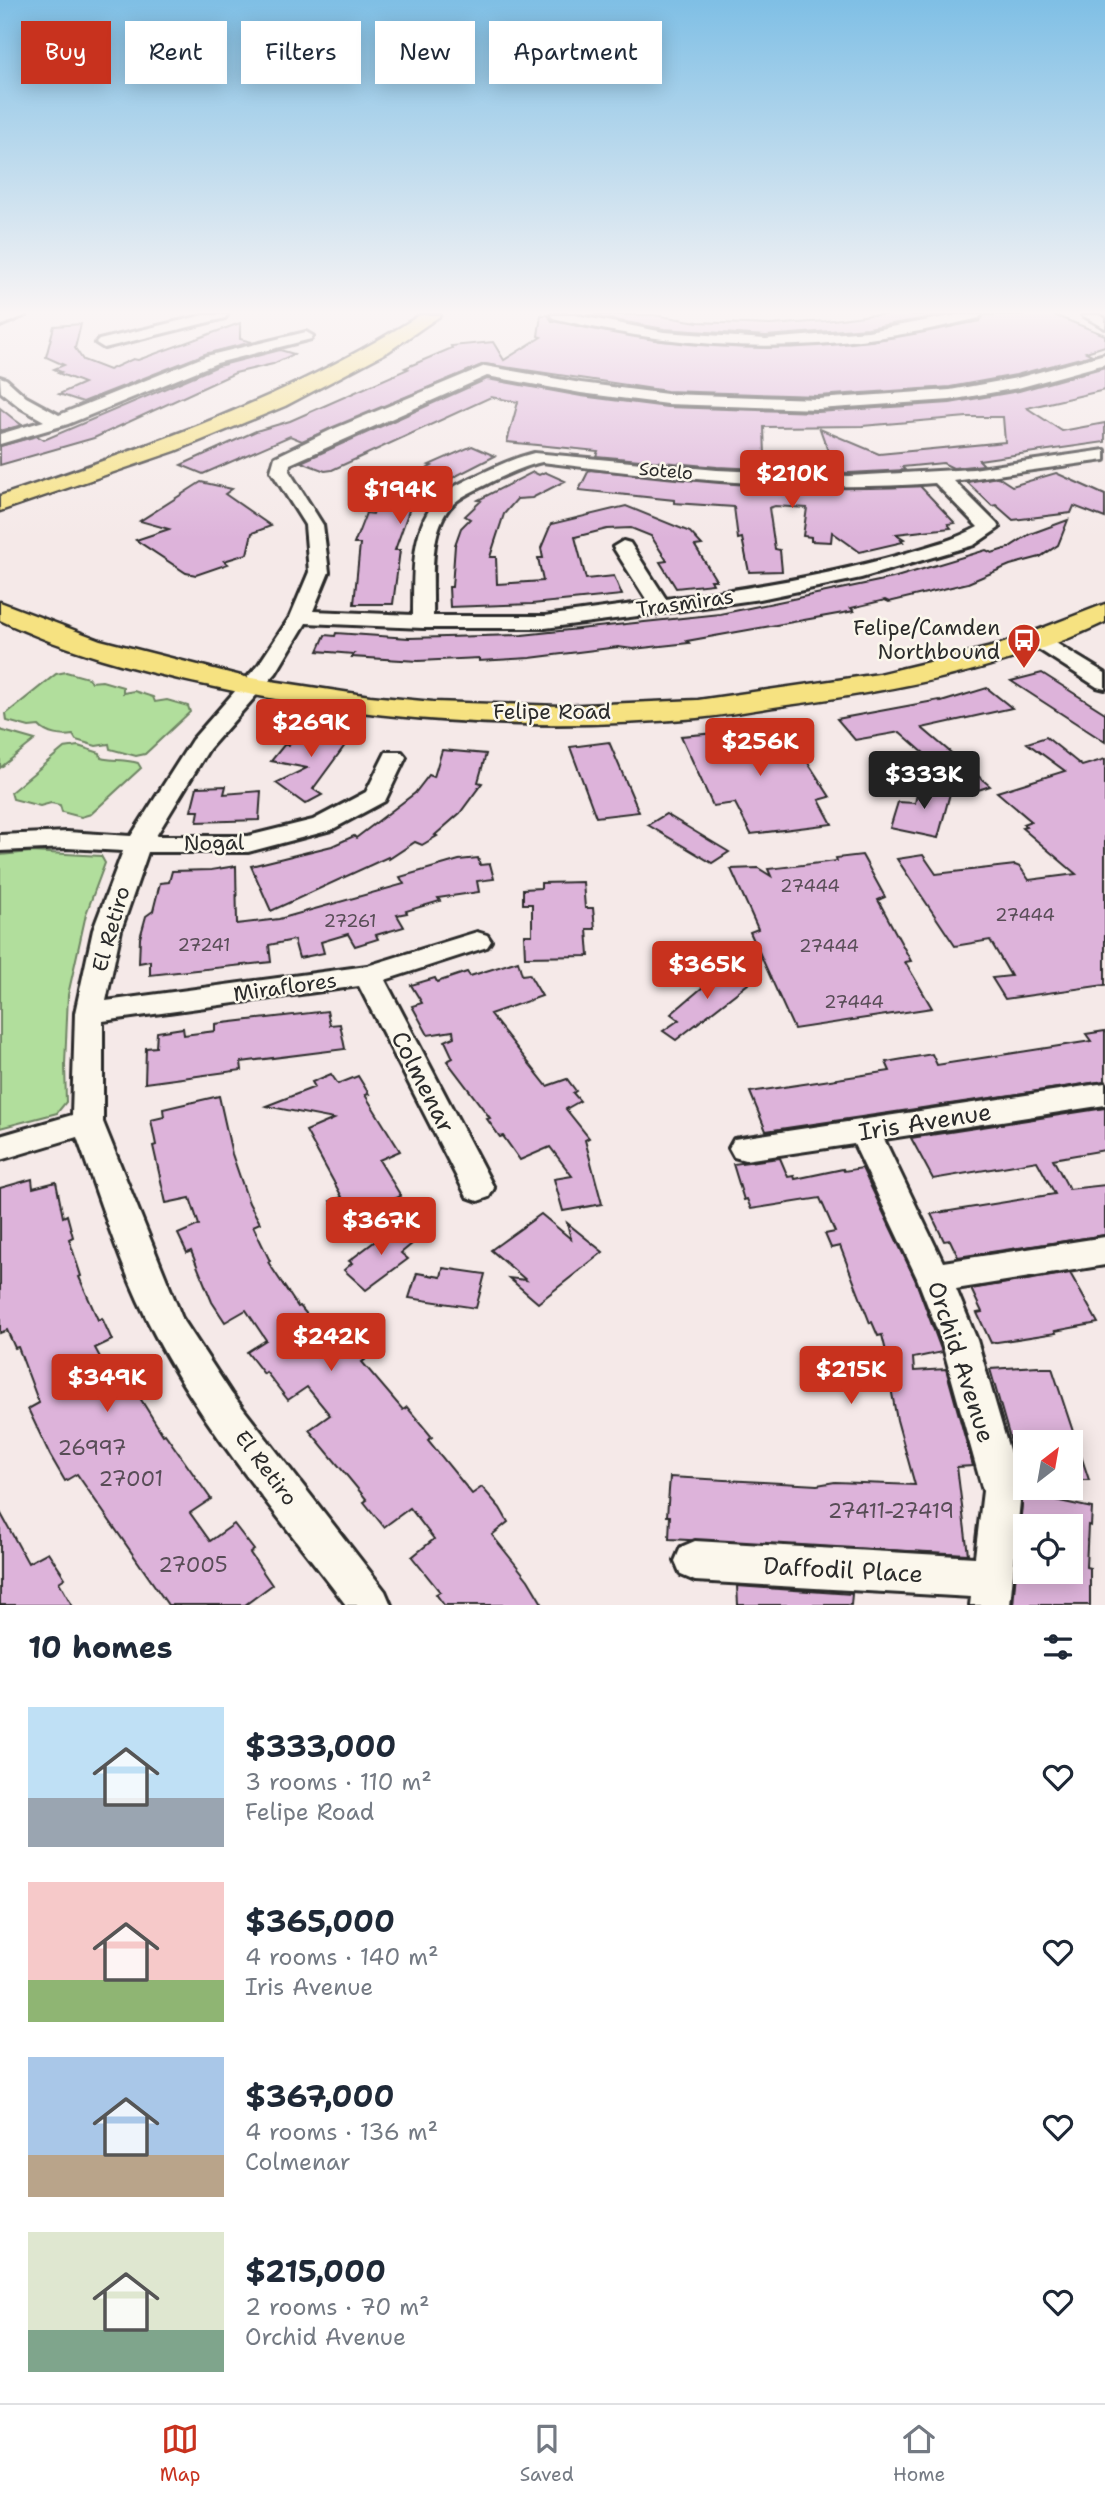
<!DOCTYPE html>
<meta charset="utf-8">
<style>
:root{--surface:#fff;--page:#f6f6f7;--text:#1f2937;--muted:#747a83;--line:#e0e1e3;--accent:#c8321e}
body{margin:0;font-family:"Shantell Sans",sans-serif;background:var(--page);color:var(--text);height:100vh;display:flex;flex-direction:column;font-size:26px;white-space:nowrap}
*{box-sizing:border-box;margin:0}
p{font-size:23px;color:var(--muted)}
.icon{flex:none;width:38px;height:38px;fill:none;stroke:currentColor;stroke-width:2;stroke-linecap:round;stroke-linejoin:round}
.map{position:relative;height:1605px;overflow:hidden}
.drawer{display:flex;flex-direction:column;background:var(--surface);flex:1}
.drawer>*{flex:none}
.top-card{position:absolute;left:21px;top:21px;width:700px;height:63px;display:flex;gap:14px}
.needle{width:46px;rotate:31deg}
.fabs{position:absolute;left:1013px;top:1430px;display:grid;gap:14px}
.fabs a{display:grid;place-items:center;width:70px;height:70px;border-radius:0px;background:var(--surface);box-shadow:0 4px 18px #0003;font-size:35px}
.price{position:absolute;translate:-50% -60px;padding:0 16px;border-radius:7px;background:var(--accent);color:#fff;font-size:23px;line-height:46px;filter:drop-shadow(0 2px 4px #0008)}
.price::after{content:'';position:absolute;left:50%;top:42px;width:21px;height:16px;margin-left:-10px;background:inherit;clip-path:polygon(0 0,100% 0,50% 100%)}
.price.selected{background:#222;color:#fff}
ul{padding:0;list-style:none}
li{display:flex;align-items:center;gap:21px;height:175px;padding:0 28px}
li span{display:grid;place-items:center;flex:none;width:196px;height:140px;border-radius:0px;color:#555}
li>.icon{margin-inline-start:auto}
span .icon{width:84px;height:84px;fill:#fffc;stroke-width:1}
li b{font-size:30px}
h2{display:flex;justify-content:space-between;align-items:center;height:84px;padding:0 28px;font-size:30px}
.tag{padding:0 24px;border-radius:0px;background:var(--surface);box-shadow:0 4px 18px #0003;font-size:24px;line-height:63px}
.tag.selected{background:var(--accent);color:#fff}
.tab-bar{display:flex;justify-content:space-around;align-items:center;height:98px;border-top:2px solid var(--line);background:var(--surface);font-size:19px;color:var(--muted)}
.tab-bar a{display:grid;justify-items:center;gap:4px}
.tab-bar .selected{color:var(--accent)}
.map>svg:first-child{display:block}
.green{fill:#b1de9c;stroke:#6e8464;stroke-width:2}
.building{fill:#ddb3da;stroke:#2b2b2b;stroke-width:2;fill-rule:evenodd}
.lines{fill:none;stroke-linecap:round;stroke-linejoin:round}
.minor-casing{stroke:#2b2b2b;stroke-width:6}
.major-casing{stroke:#2b2b2b;stroke-width:5}
.minor{fill:#fbf7ec;fill-rule:evenodd}
.major{fill:#f6e281;fill-rule:evenodd}
.labels{text-anchor:middle;dominant-baseline:central;stroke-width:5;stroke-linejoin:round;paint-order:stroke}
.far-street-label{font-size:18px;fill:#2b2b2b;stroke:#fbf7ec}
.number-label{font-size:18px;fill:#584d57}
.street-label{font-size:21px;fill:#2b2b2b;stroke:#fbf7ec}
.poi-label{font-size:21px;fill:#2b2b2b;stroke:#fbf7ec;text-anchor:end}
.near-number-label{font-size:21px;fill:#584d57}
.near-street-label{font-size:24px;fill:#2b2b2b;stroke:#fbf7ec}
</style>
<div class="map">
<svg width="1105" height="1605" viewBox="0 0 1105 1605">
<rect width="100%" height="100%" fill="#f5e9e8"/>
<filter id="ink" filterUnits="userSpaceOnUse"><feTurbulence type="fractalNoise" baseFrequency=".0143" numOctaves="2"/><feDisplacementMap in="SourceGraphic" scale="14" xChannelSelector="R" yChannelSelector="G"/><feConvolveMatrix kernelMatrix="1 2 1 2 8 2 1 2 1" color-interpolation-filters="sRGB"/></filter>
<g filter="url(#ink)">
<g class="green">
<path d="M66 672 88 678 91 682 102 681 123 687V693L134 691 153 697 155 702 167 700 188 706 190 712 145 754 136 756 110 749 109 744 96 746 76 740 73 735C62 737 47 735 39 726L29 727 7 721 6 714 56 674Z"/>
<polygon points="0,730 35,740 0,768"/>
<path d="M78 746 100 753 101 758C113 761 125 759 138 763L141 768 91 814 81 817 62 812 60 805 51 803 40 806 13 799 11 792 64 748Z"/>
<polygon points="31,852 101,856 105,863 86,914 68,995 65,1065 66,1102 57,1113 0,1128 0,855"/>
</g>
<g class="building">
<polygon points="541,315 548,315 552,321 661,341 766,348 871,341 980,321 984,315 1054,315 1105,335 1105,346 1086,352 1092,355 1016,375 950,387 818,396 667,391 484,364 302,441 290,436 203,474 181,465 256,431 290,421 408,369 405,368 452,348 451,346 493,342 504,360 541,337 538,336"/>
<polygon points="587,315 654,315 698,322 770,325 825,321 871,315 944,315 868,328 766,336 664,329"/>
<polygon points="240,323 240,339 252,342 205,354 83,402 59,394 84,383 58,373 61,372 54,369 64,365 46,357 54,326 81,324 75,348 83,360 109,370 133,359 138,360"/>
<polygon points="280,350 294,354 273,364 235,373 94,438 0,465 0,446 37,436 44,440 218,366"/>
<path d="M1105 367V390L1027 408 1062 431 1105 423V442L979 460 984 465 973 466 953 468 943 463 902 467 905 470 849 473 717 467 596 456 598 451 507 442 518 402 491 397 332 470 325 471 301 462 487 379 581 396 667 407 818 412 950 403 1019 391ZM967 417H1003L1005 442 879 454 820 429 829 454H799L800 457 765 455 764 427 862 426Z"/>
<polygon points="0,408 15,420 22,425 0,431"/>
<polygon points="472,446 495,456 446,481 411,505 395,550 400,550 393,604 354,604 360,544 354,544 366,513 373,514 375,508 403,482 432,466 429,465"/>
<polygon points="589,470 787,488 920,486 955,523 948,524 951,528 896,534 904,539 901,540 903,542 860,552 832,532 831,542 811,541 811,537 803,536 807,508 775,506 769,508 775,549 780,550 782,571 749,572 742,538 738,539 734,507 674,503 674,500 579,490"/>
<polygon points="533,472 539,475 545,472 565,481 532,498 517,499 504,514 490,557 496,557 497,584 543,581 538,558 543,558 541,548 551,524 626,506 690,532 702,545 695,546 716,580 711,580 713,584 676,588 660,562 667,561 651,536 631,528 607,529 575,537 586,579 614,576 622,595 532,604 450,607 449,587 452,587 455,545 461,528 470,519 465,516 481,501 478,500"/>
<polygon points="1056,473 1105,495 1105,518 1074,506 1071,513 1013,520 996,505 992,506 967,482 998,477 1012,486"/>
<polygon points="201,482 232,489 225,494 271,526 252,533 247,554 224,561 228,564 196,575 186,573 136,540 169,529 140,521"/>
<polygon points="1068,520 1058,545 1040,557 1010,565 968,583 889,602 885,600 851,608 854,611 687,641 689,643 633,649 618,647 530,658 479,661 479,658 418,661 352,657 354,654 318,651 325,635 335,636 336,633 409,638 522,635 720,614 893,578 986,550 992,553 1008,548 1030,534"/>
<polygon points="1042,673 1105,713 1105,742 1011,681"/>
<polygon points="987,688 1012,708 922,728 990,786 969,793 900,732 855,740 837,719 939,700 941,702"/>
<polygon points="305,724 354,733 313,789 322,795 305,804 276,783 307,768 271,761 284,745 289,745"/>
<polygon points="791,727 800,741 794,741 830,797 819,800 832,824 751,834 735,803 713,806 681,736"/>
<polygon points="1046,737 1082,766 1105,759 1105,985 1005,999 992,978 1011,976 990,940 955,946 897,859 923,855 936,874 1015,865 1020,867 1029,880 1076,874 1022,828 1026,827 1023,824 1031,821 997,792 1065,771 1027,743"/>
<polygon points="609,742 639,812 596,817 570,747"/>
<polygon points="442,750 486,754 478,782 482,783 460,813 435,835 437,836 422,845 415,842 389,859 388,857 271,911 251,866 332,846 354,836 356,838 415,793 429,775 434,777"/>
<polygon points="923,781 952,786 938,838 890,828 898,802 915,803 919,785 921,786"/>
<polygon points="226,786 224,794 261,791 259,820 197,822 199,811 191,811 197,787"/>
<polygon points="666,814 704,837 729,852 712,863 648,825"/>
<polygon points="862,855 885,897 878,900 911,961 905,962 907,965 932,1008 794,1029 750,932 758,929 731,869 758,868 771,876 768,869 837,861 836,858"/>
<polygon points="478,858 480,865 490,864 494,879 477,881 479,892 438,898 440,901 406,911 407,913 397,915 404,927 376,935 378,939 355,946 348,934 321,942 324,953 299,958 294,940 269,945 271,962 150,975 150,961 139,963 140,938 146,916 153,911 160,883 169,882 172,871 211,870 236,866 237,924 279,919 404,884 400,877 459,860"/>
<polygon points="583,882 585,908 593,908 595,929 587,929 589,956 525,957 524,935 532,935 532,904 523,904 523,889 541,888 541,883"/>
<polygon points="518,961 522,975 529,974 542,996 490,1014 547,1086 567,1079 576,1091 573,1093 580,1101 566,1109 589,1138 585,1140 602,1204 563,1211 554,1179 572,1176 550,1147 520,1160 503,1136 500,1137 487,1119 490,1118 447,1061 453,1058 445,1041 454,1037 453,1031 428,1035 412,1006 422,1003 411,985 435,978 437,982 467,972 470,976"/>
<polygon points="733,967 753,980 676,1040 663,1031 679,1020 671,1014 710,981"/>
<polygon points="327,1011 330,1025 340,1024 345,1049 241,1062 242,1070 145,1083 146,1048 156,1047 157,1032 183,1028 184,1035 215,1031 215,1024"/>
<polygon points="1105,1031 1105,1081 766,1131 750,1092 890,1071 886,1062 915,1057 932,1054 937,1065 1091,1041 1086,1034"/>
<polygon points="331,1074 338,1084 358,1076 369,1094 365,1095 400,1151 379,1160 401,1196 380,1205 386,1211 345,1228 330,1201 342,1197 306,1131 334,1119 266,1106 315,1087 312,1082"/>
<polygon points="219,1096 232,1154 249,1203 260,1223 253,1226 270,1261 268,1262 298,1307 300,1306 328,1340 331,1339 343,1354 354,1347 365,1360 362,1362 403,1410 407,1407 432,1437 428,1440 472,1494 482,1487 500,1508 508,1522 492,1535 528,1580 543,1605 444,1605 436,1594 440,1592 412,1557 434,1539 410,1508 384,1527 364,1502 367,1500 309,1430 330,1415 307,1387 288,1400 266,1372 264,1374 247,1352 266,1340 246,1310 225,1322 212,1302 191,1251 187,1253 178,1234 199,1225 190,1198 166,1203 153,1146 156,1145 151,1120 164,1117 163,1109"/>
<polygon points="1105,1108 1105,1150 1053,1159 1069,1189 1105,1185 1105,1235 958,1257 950,1240 944,1241 931,1214 1055,1194 1037,1161 933,1179 911,1138"/>
<polygon points="780,1158 788,1177 794,1176 795,1179 843,1169 844,1171 862,1168 915,1279 942,1352 913,1358 914,1371 946,1369 973,1466 957,1467 968,1554 669,1539 670,1516 667,1516 670,1477 817,1485 835,1482 915,1485 897,1420 888,1372 891,1372 882,1335 878,1336 872,1322 870,1323 840,1246 831,1248 825,1234 835,1232 820,1198 751,1209 747,1199 744,1200 733,1164"/>
<polygon points="32,1179 33,1188 56,1182 63,1217 67,1215 73,1237 69,1239 81,1276 79,1277 98,1320 102,1318 112,1340 95,1348 109,1374 126,1365 139,1388 135,1390 163,1435 165,1434 211,1499 190,1513 210,1541 234,1524 254,1550 250,1553 272,1585 245,1605 168,1605 77,1474 65,1481 50,1455 28,1409 39,1403 18,1347 15,1348 7,1330 0,1333 0,1188"/>
<polygon points="541,1214 571,1239 567,1223 603,1252 538,1303 509,1278 526,1280 491,1250"/>
<polygon points="399,1223 418,1239 401,1253 408,1259 366,1290 344,1270 352,1263 349,1261"/>
<polygon points="443,1268 485,1274 476,1308 409,1298 417,1273 441,1277"/>
<polygon points="1070,1273 1098,1323 1055,1331 1056,1333 991,1343 977,1313 982,1312 971,1289"/>
<polygon points="1038,1366 1039,1368 1052,1368 1089,1480 1071,1480 1071,1442 1026,1442 1026,1479 1022,1480 990,1369"/>
<polygon points="1023,1493 1092,1508 1091,1526 1088,1525 1086,1567 1090,1568 1090,1605 1013,1605 1016,1572 1071,1572 1071,1526 1020,1526"/>
<polygon points="0,1512 28,1563 48,1552 65,1578 59,1582 72,1605 0,1605"/>
<polygon points="737,1586 852,1594 851,1605 738,1605"/>
</g>
<g class="lines">
<defs>
<g id="minor">
<polygon points="2,315 26,315 0,326"/>
<polygon points="204,315 227,315 225,318 104,348 96,343 99,340"/>
<path d="M551 315H575L664 332 766 339 868 331 957 315H981L979 318C830 355 702 355 553 318Z"/>
<polygon points="1082,315 1099,315 1105,318 1105,328"/>
<polygon points="306,332 313,336 311,339 217,363 68,424 0,444 0,434 44,421 21,408 1,392 0,377 6,379 26,397 59,415 206,356"/>
<path d="M1105 354V364L1018 388 950 400 818 409 667 404 581 393 487 376 290 464 289 471 323 525 329 572 313 611 413 615C414 577 409 525 441 496 451 487 465 481 478 475 497 466 514 458 534 453L717 470 849 476 973 469 1105 450V460L954 481 997 524 999 528 974 545 861 578 760 599 661 613 545 628H423L306 623 276 673 209 749 156 836H248L313 820 366 792 386 752H402L406 757 385 801 331 830 248 852H148L121 930 106 1001 367 966 477 932 487 935 491 941 487 947 385 980 494 1188 489 1197 478 1201 467 1197 359 986 103 1021V1122L182 1318 231 1393 385 1591 391 1605H346C281 1519 205 1431 155 1335 122 1273 101 1203 77 1137L0 1160V1136L72 1115 75 1013 93 930 123 851 67 848 0 851V835L67 832 131 836 192 740 259 664 290 617 309 572 305 525 271 471 275 457 331 430 485 366 581 383 667 394 818 399 950 390 1017 378ZM542 462C672 478 803 493 935 483L978 527C955 540 929 546 903 554 825 576 747 589 666 599L630 543 623 541 613 547 648 602 545 616H433C434 583 427 529 453 504 464 494 478 489 491 482 508 474 524 466 542 462Z"/>
<polygon points="1039,635 1046,637 1105,673 1105,689 1097,687 1032,645 1028,641 1032,637"/>
<polygon points="1105,1083 1105,1105 884,1139 943,1262 1105,1237 1105,1265 956,1289 977,1340 1021,1491 1010,1605 970,1605 971,1597 695,1581 681,1575 675,1561 681,1547 695,1541 975,1557 983,1491 941,1340 917,1278 854,1144 745,1160 734,1157 729,1148 734,1139"/>
</g>
<g id="major">
<path d="M420 315H441L389 351 285 406 175 451 0 511V496C146 447 289 398 420 315Z"/>
<path d="M0 602 100 640 245 677 370 696 433 702 560 706 698 700 879 674 996 646 1105 604V622C1005 670 897 690 787 705 757 709 728 715 697 718 533 733 366 721 206 685 136 670 65 651 0 620Z"/>
</g>
</defs>
<use href="#minor" class="minor-casing"/>
<use href="#major" class="major-casing"/>
<use href="#minor" class="minor"/>
<use href="#major" class="major"/>
</g>
</g>
<linearGradient id="sky" x2="0" y2="1"><stop stop-color="#7fbfe5"/><stop offset="0.58" stop-color="#faf5f5"/><stop offset="1" stop-color="#faf5f5" stop-opacity="0"/></linearGradient>
<rect width="1105" height="539" fill="url(#sky)"/>
<defs>
<symbol id="bus-pin" viewBox="-11 -11 22 30"><path d="M0 17L-7.5 6A9.5 9.5 0 1 1 7.5 6Z" fill="#c8321e" stroke="#fbf7ec"/><path d="M-5-6H5V4H4V6H2V4H-2V6H-4V4H-5ZM-3.5-4V0h7V-4ZM-3.5 1.2v1.5H-2V1.2ZM2 1.2v1.5H3.5V1.2Z" fill="#fff"/></symbol>
</defs>
<g fill-rule="evenodd">
<use href="#bus-pin" x="1005" y="621" width="38" height="52"/>
</g>
<g class="labels">
<g class="far-street-label">
<text transform="translate(666 471) rotate(5)">Sotelo</text>
</g>
<g class="number-label">
<text x="810" y="886">27444</text>
<text x="1025" y="915">27444</text>
<text x="350" y="921">27261</text>
<text x="204" y="945">27241</text>
<text x="829" y="946">27444</text>
<text x="854" y="1002">27444</text>
</g>
<g class="street-label">
<text transform="translate(685 603) rotate(-8)">Trasmiras</text>
<text x="552" y="712">Felipe Road</text>
<text transform="translate(214 843) rotate(-1)">Nogal</text>
<text transform="translate(111 929) rotate(-74)">El Retiro</text>
<text transform="translate(285 987) rotate(-8)">Miraflores</text>
<text transform="translate(266 1468) rotate(53)">El Retiro</text>
</g>
<g class="poi-label">
<text x="1000" y="628">Felipe/Camden<tspan x="1000" dy="24">Northbound</tspan></text>
</g>
<g class="near-number-label">
<text x="92" y="1448">26997</text>
<text x="131" y="1479">27001</text>
<text x="891" y="1511">27411-27419</text>
<text x="193" y="1565">27005</text>
</g>
<g class="near-street-label">
<text transform="translate(423 1082) rotate(63)">Colmenar</text>
<text transform="translate(925 1122) rotate(-9)">Iris Avenue</text>
<text transform="translate(961 1362) rotate(72)">Orchid Avenue</text>
<text transform="translate(843 1570) rotate(3)">Daffodil Place</text>
</g>
</g>
</svg>
<div class="fabs">
<a><svg class="needle" viewBox="-14 -14 28 28"><path d="M0-13l5 13h-10z" fill="#e53935"/><path d="M0 13l5-13h-10z" fill="#747a83"/></svg></a>
<a><svg class="icon" aria-label="locate" viewBox="0 0 24 24"><circle cx="12" cy="12" r="6"/><path d="M12 2v4M12 18v4M2 12h4M18 12h4"/></svg></a>
</div>
<b class="price" style="left:792px;top:510px">$210K</b>
<b class="price" style="left:400px;top:526px">$194K</b>
<b class="price" style="left:311px;top:759px">$269K</b>
<b class="price" style="left:760px;top:778px">$256K</b>
<b class="price selected" style="left:924px;top:811px">$333K</b>
<b class="price" style="left:707px;top:1001px">$365K</b>
<b class="price" style="left:381px;top:1257px">$367K</b>
<b class="price" style="left:331px;top:1373px">$242K</b>
<b class="price" style="left:851px;top:1406px">$215K</b>
<b class="price" style="left:107px;top:1414px">$349K</b>
<div class="top-card">
<a class="tag selected">Buy</a>
<a class="tag">Rent</a>
<a class="tag">Filters</a>
<a class="tag">New</a>
<a class="tag">Apartment</a>
</div>
</div>
<section class="drawer">
<h2>10 homes<svg class="icon" aria-label="filters" viewBox="0 0 24 24"><path d="M4 7h16M4 17h16"/><circle cx="9" cy="7" r="2"/><circle cx="15" cy="17" r="2"/></svg></h2>
<ul>
<li><span style="background:linear-gradient(#bfe0f5 65%,#9aa5b1 0)"><svg class="icon" aria-label="home" viewBox="0 0 24 24"><path d="M3 11l9-7 9 7M6 9v11h12V9"/></svg></span><div><b>$333,000</b><p>3 rooms · 110 m²</p><p>Felipe Road</p></div><svg class="icon" aria-label="heart" viewBox="0 0 24 24"><path d="M12 20l-8-8c-3-5 5-10 8-4 3-6 11-1 8 4z"/></svg></li>
<li><span style="background:linear-gradient(#f6c9c9 70%,#8fb573 0)"><svg class="icon" aria-label="home" viewBox="0 0 24 24"><path d="M3 11l9-7 9 7M6 9v11h12V9"/></svg></span><div><b>$365,000</b><p>4 rooms · 140 m²</p><p>Iris Avenue</p></div><svg class="icon" aria-label="heart" viewBox="0 0 24 24"><path d="M12 20l-8-8c-3-5 5-10 8-4 3-6 11-1 8 4z"/></svg></li>
<li><span style="background:linear-gradient(#a9c7e8 70%,#b9a48a 0)"><svg class="icon" aria-label="home" viewBox="0 0 24 24"><path d="M3 11l9-7 9 7M6 9v11h12V9"/></svg></span><div><b>$367,000</b><p>4 rooms · 136 m²</p><p>Colmenar</p></div><svg class="icon" aria-label="heart" viewBox="0 0 24 24"><path d="M12 20l-8-8c-3-5 5-10 8-4 3-6 11-1 8 4z"/></svg></li>
<li><span style="background:linear-gradient(#dfe7d0 70%,#7fa58c 0)"><svg class="icon" aria-label="home" viewBox="0 0 24 24"><path d="M3 11l9-7 9 7M6 9v11h12V9"/></svg></span><div><b>$215,000</b><p>2 rooms · 70 m²</p><p>Orchid Avenue</p></div><svg class="icon" aria-label="heart" viewBox="0 0 24 24"><path d="M12 20l-8-8c-3-5 5-10 8-4 3-6 11-1 8 4z"/></svg></li>
</ul>
</section>
<nav class="tab-bar">
<a class="selected"><svg class="icon" aria-label="map" viewBox="0 0 24 24"><path d="M3 6l6-2 6 2 6-2v14l-6 2-6-2-6 2zM9 4v14M15 6v14"/></svg>Map</a>
<a><svg class="icon" aria-label="saved" viewBox="0 0 24 24"><path d="M7 4h10v16l-5-4-5 4z"/></svg>Saved</a>
<a><svg class="icon" aria-label="home" viewBox="0 0 24 24"><path d="M3 11l9-7 9 7M6 9v11h12V9"/></svg>Home</a>
</nav>
